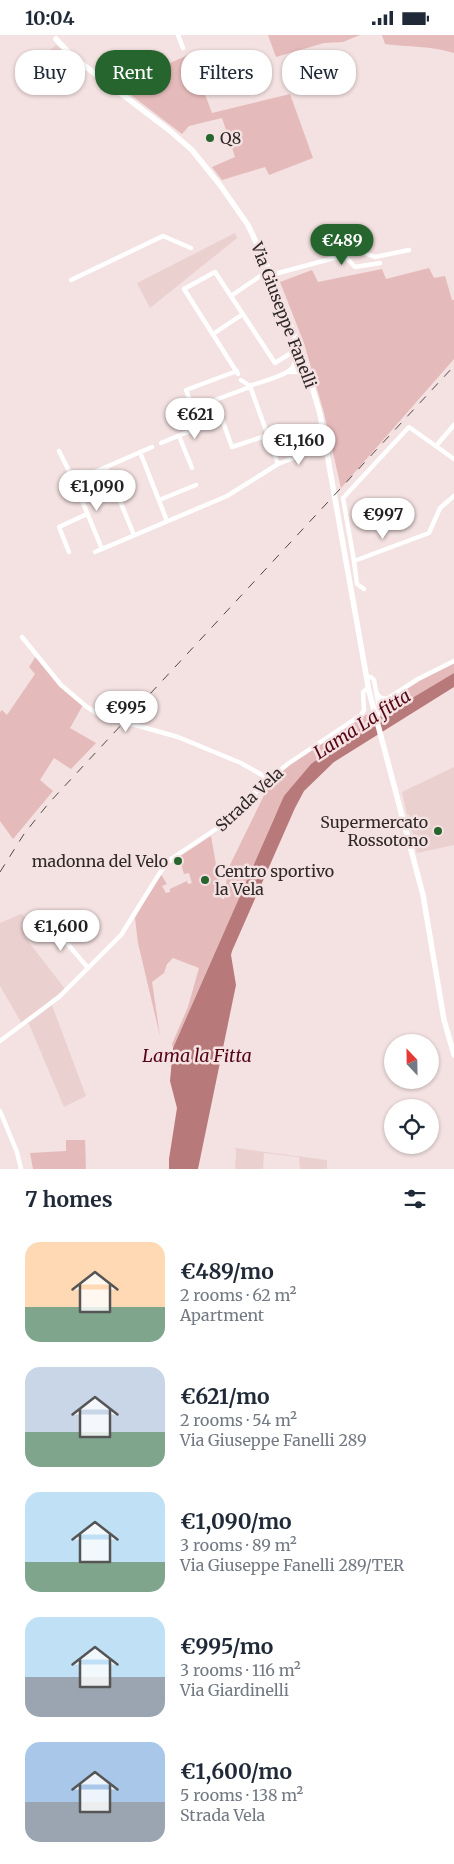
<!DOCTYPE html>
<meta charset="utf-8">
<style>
:root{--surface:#fff;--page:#f2f2f3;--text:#1f2937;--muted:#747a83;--accent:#26652d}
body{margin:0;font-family:Merriweather,serif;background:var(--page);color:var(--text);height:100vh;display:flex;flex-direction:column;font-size:19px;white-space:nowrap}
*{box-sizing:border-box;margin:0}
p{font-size:16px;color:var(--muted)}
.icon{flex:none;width:28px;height:28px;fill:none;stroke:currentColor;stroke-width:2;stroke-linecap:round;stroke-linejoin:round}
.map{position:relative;height:1134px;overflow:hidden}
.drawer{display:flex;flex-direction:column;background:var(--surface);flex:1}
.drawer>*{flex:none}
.guide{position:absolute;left:15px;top:15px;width:425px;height:45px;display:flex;gap:10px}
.needle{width:32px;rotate:338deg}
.controls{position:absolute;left:384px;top:999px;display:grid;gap:10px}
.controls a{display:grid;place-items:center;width:55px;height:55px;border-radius:50%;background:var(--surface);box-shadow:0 1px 4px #0004;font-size:25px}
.price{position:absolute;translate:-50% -42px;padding:0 11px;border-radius:18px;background:#fff;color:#222;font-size:16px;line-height:32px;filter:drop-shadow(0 1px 2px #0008)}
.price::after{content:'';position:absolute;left:50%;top:30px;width:15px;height:11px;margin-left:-8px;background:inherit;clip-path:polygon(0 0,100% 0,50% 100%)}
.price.active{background:var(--accent);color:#fff}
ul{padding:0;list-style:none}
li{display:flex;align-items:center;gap:15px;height:125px;padding:0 25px}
li span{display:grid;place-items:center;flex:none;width:140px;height:100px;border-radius:15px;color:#555}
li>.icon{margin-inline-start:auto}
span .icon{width:60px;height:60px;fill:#fffc;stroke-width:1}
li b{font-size:21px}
h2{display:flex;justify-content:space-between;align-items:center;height:60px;padding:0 25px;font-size:21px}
.chip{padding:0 18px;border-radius:20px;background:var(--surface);box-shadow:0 1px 4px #0004;font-size:18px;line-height:45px}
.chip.active{background:var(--accent);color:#fff}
.status{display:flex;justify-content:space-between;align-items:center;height:35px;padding:0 25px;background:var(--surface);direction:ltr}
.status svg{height:14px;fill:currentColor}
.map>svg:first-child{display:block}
.built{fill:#ebd0d0}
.green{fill:#e5baba}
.water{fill:#b8797a}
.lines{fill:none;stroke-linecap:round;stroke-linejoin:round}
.minor{stroke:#fff;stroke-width:4.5}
.major{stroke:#fff;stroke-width:5.5}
.rail{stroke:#524949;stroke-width:1;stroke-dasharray:9 9;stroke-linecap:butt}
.poi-dot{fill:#26652d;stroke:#f4e1e1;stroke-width:2}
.labels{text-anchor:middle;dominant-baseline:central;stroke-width:5;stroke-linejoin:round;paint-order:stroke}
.poi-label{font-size:16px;fill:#2f2828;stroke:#f4e1e1;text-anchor:start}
.street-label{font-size:16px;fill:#2f2828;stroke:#f4e1e1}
.water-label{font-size:18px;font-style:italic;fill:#550616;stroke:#f4e1e1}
</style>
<div class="status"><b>10:04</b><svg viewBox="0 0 49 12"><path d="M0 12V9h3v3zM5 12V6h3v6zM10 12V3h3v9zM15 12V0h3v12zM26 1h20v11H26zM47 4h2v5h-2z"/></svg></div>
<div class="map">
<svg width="454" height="1134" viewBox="0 0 454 1134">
<rect width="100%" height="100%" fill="#f4e1e1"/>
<g class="built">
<polygon points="56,10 69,21 46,43 33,30"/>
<polygon points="235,198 237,203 150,273 137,248"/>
<polygon points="454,732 454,810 417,818 414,806 418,804 417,800 413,800 408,783 410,780 407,779 402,757"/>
<polygon points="21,879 34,888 37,896 24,901 65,954 50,965 86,1061 64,1072 29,989 21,987 0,951 0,888"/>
<polygon points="235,1113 327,1125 327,1134 300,1134 299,1122 264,1118 263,1134 235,1134 236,1116"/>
</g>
<g class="green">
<polygon points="268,0 360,0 343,7 324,8 276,22"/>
<path d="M382 0H454V18C432 11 408 12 385 9Z"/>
<polygon points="190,19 212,78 290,59 313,123 269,140 265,132 222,145 212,132 235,122 222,83 189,91 182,99 122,53 122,50"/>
<polygon points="429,233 434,243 445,241 452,265 454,265 454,324 341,453 324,378 304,308 280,247 312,235 318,247 382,234 386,244"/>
<polygon points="36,621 83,670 70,693 96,708 71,734 54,723 40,745 53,756 13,804 0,786 0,677 2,675 7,680 35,639 29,632"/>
<polygon points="454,628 454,638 379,684 378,679 393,672 395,661 419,646"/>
<polygon points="369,678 373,688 344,704 311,729 295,749 275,781 173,1013 172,1009 188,972 199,933 173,923 167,929 164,938 152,947 160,1001 138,908 135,883 160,838 167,849 162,851 166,858 170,857 170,854 187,846 188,849 192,848 189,838 184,839 179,822 211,801 222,864 224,864 228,834 271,746 292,728"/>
<polygon points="66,1105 85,1105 86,1134 33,1134 30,1118 66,1116"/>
</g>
<polygon class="water" points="454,638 454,652 334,727 304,756 295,773 232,916 231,920 236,950 198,1134 169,1134 169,1124 177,1073 170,1046 173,1013 284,761 311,729 344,704"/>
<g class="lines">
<g class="minor">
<polyline points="178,0 183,13"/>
<polyline points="355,196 341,207 344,220 355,232 380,228"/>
<polyline points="271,240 360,216 375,222 409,215"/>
<polyline points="71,245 163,201 191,213"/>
<polyline points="231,261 269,235"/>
<polyline points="213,299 243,279"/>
<polyline points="293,333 301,330 306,331"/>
<polyline points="288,337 297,337 309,342"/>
<polyline points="238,339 184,254 215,237 275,328 291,318"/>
<path d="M250 351C259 347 286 341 292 333 297 328 296 317 297 309"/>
<polyline points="250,352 215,365 232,412 268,400"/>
<polyline points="191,368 186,355 237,336"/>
<polyline points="179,401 192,433"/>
<polyline points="161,408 221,383"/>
<polyline points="436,411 454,390"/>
<circle cx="317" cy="415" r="3.5"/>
<polyline points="59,416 75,448"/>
<polyline points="140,417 167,486"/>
<polyline points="278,429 314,415"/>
<polyline points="106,432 134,500"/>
<polyline points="159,465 196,450"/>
<polyline points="102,514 74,446 152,412"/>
<polyline points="69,517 59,492 87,479"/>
<polyline points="95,517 227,461 278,429 250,351 241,345"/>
<polyline points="354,526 343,463 409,392 454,424"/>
<polyline points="364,554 357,549 354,526 429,498 440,473 454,461"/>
<polyline points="22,602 61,650 87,672 100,680 178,702 241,728 269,744"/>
<polyline points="366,642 371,642 374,645 379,672 378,680"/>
<polyline points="377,659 381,663 387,664 418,644 454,626"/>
<polyline points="50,888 88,933"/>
<polyline points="0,1006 59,962 121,900 161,836 171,824 225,788 269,744 289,728 361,680 364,675 363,657 368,653"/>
<polyline points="0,1076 17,1117 21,1134"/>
</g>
<polyline class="major" points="56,4 73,22 169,95 192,115 220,150 248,190 269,235 306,331 320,379 369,656 423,860 444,985 454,1020"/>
<polyline class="rail" points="0,837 24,799 48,769 454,331"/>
</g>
<g class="poi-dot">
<circle cx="210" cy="103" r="5"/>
<circle cx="438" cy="796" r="5"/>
<circle cx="178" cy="826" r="5"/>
<circle cx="205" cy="845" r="5"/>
</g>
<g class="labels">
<g class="poi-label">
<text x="220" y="103">Q8</text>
<text x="428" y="787" text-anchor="end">Supermercato<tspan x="428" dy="18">Rossotono</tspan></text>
<text x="168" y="826" text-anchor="end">madonna del Velo</text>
<text x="215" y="836">Centro sportivo<tspan x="215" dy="18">la Vela</tspan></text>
</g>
<g class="street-label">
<text transform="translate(284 280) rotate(69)">Via Giuseppe Fanelli</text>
<text transform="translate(249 764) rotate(-43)">Strada Vela</text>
</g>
<g class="water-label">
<text transform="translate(362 689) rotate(-33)">Lama La fitta</text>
<text x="197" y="1020">Lama la Fitta</text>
</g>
</g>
</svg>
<div class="controls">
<a><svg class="needle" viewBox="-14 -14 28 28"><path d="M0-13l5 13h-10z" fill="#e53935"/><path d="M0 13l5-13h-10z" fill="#747a83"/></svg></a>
<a><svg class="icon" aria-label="locate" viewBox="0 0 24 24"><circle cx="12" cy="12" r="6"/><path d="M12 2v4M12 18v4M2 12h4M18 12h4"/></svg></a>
</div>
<b class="price active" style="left:342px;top:231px">€489</b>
<b class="price" style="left:195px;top:405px">€621</b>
<b class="price" style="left:299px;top:431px">€1,160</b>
<b class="price" style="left:97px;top:477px">€1,090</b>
<b class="price" style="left:383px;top:505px">€997</b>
<b class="price" style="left:126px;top:698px">€995</b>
<b class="price" style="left:61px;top:917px">€1,600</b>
<div class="guide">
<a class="chip">Buy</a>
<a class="chip active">Rent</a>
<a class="chip">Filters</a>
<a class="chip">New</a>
</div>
</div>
<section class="drawer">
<h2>7 homes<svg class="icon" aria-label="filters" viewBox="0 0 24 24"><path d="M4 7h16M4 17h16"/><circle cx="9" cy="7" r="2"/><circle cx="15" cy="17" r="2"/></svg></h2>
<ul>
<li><span style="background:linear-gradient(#ffd9b3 65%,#7fa58c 0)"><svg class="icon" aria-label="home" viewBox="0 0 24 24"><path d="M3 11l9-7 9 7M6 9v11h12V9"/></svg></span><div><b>€489/mo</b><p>2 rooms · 62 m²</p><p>Apartment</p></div></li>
<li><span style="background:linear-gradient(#c9d6e8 65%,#7fa58c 0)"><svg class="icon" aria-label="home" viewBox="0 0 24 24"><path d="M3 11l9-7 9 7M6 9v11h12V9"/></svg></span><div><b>€621/mo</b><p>2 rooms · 54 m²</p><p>Via Giuseppe Fanelli 289</p></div></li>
<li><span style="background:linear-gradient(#bfe0f5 70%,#7fa58c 0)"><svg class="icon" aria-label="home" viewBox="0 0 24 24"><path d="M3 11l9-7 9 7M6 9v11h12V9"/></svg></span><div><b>€1,090/mo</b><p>3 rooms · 89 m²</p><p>Via Giuseppe Fanelli 289/TER</p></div></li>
<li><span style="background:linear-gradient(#bfe0f5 60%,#9aa5b1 0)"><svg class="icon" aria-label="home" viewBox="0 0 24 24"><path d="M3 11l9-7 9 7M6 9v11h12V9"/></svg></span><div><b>€995/mo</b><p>3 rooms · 116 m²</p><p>Via Giardinelli</p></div></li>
<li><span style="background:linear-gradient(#a9c7e8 60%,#9aa5b1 0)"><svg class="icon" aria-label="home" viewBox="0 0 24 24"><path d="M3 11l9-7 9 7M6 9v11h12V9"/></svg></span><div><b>€1,600/mo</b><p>5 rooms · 138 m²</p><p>Strada Vela</p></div></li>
</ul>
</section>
